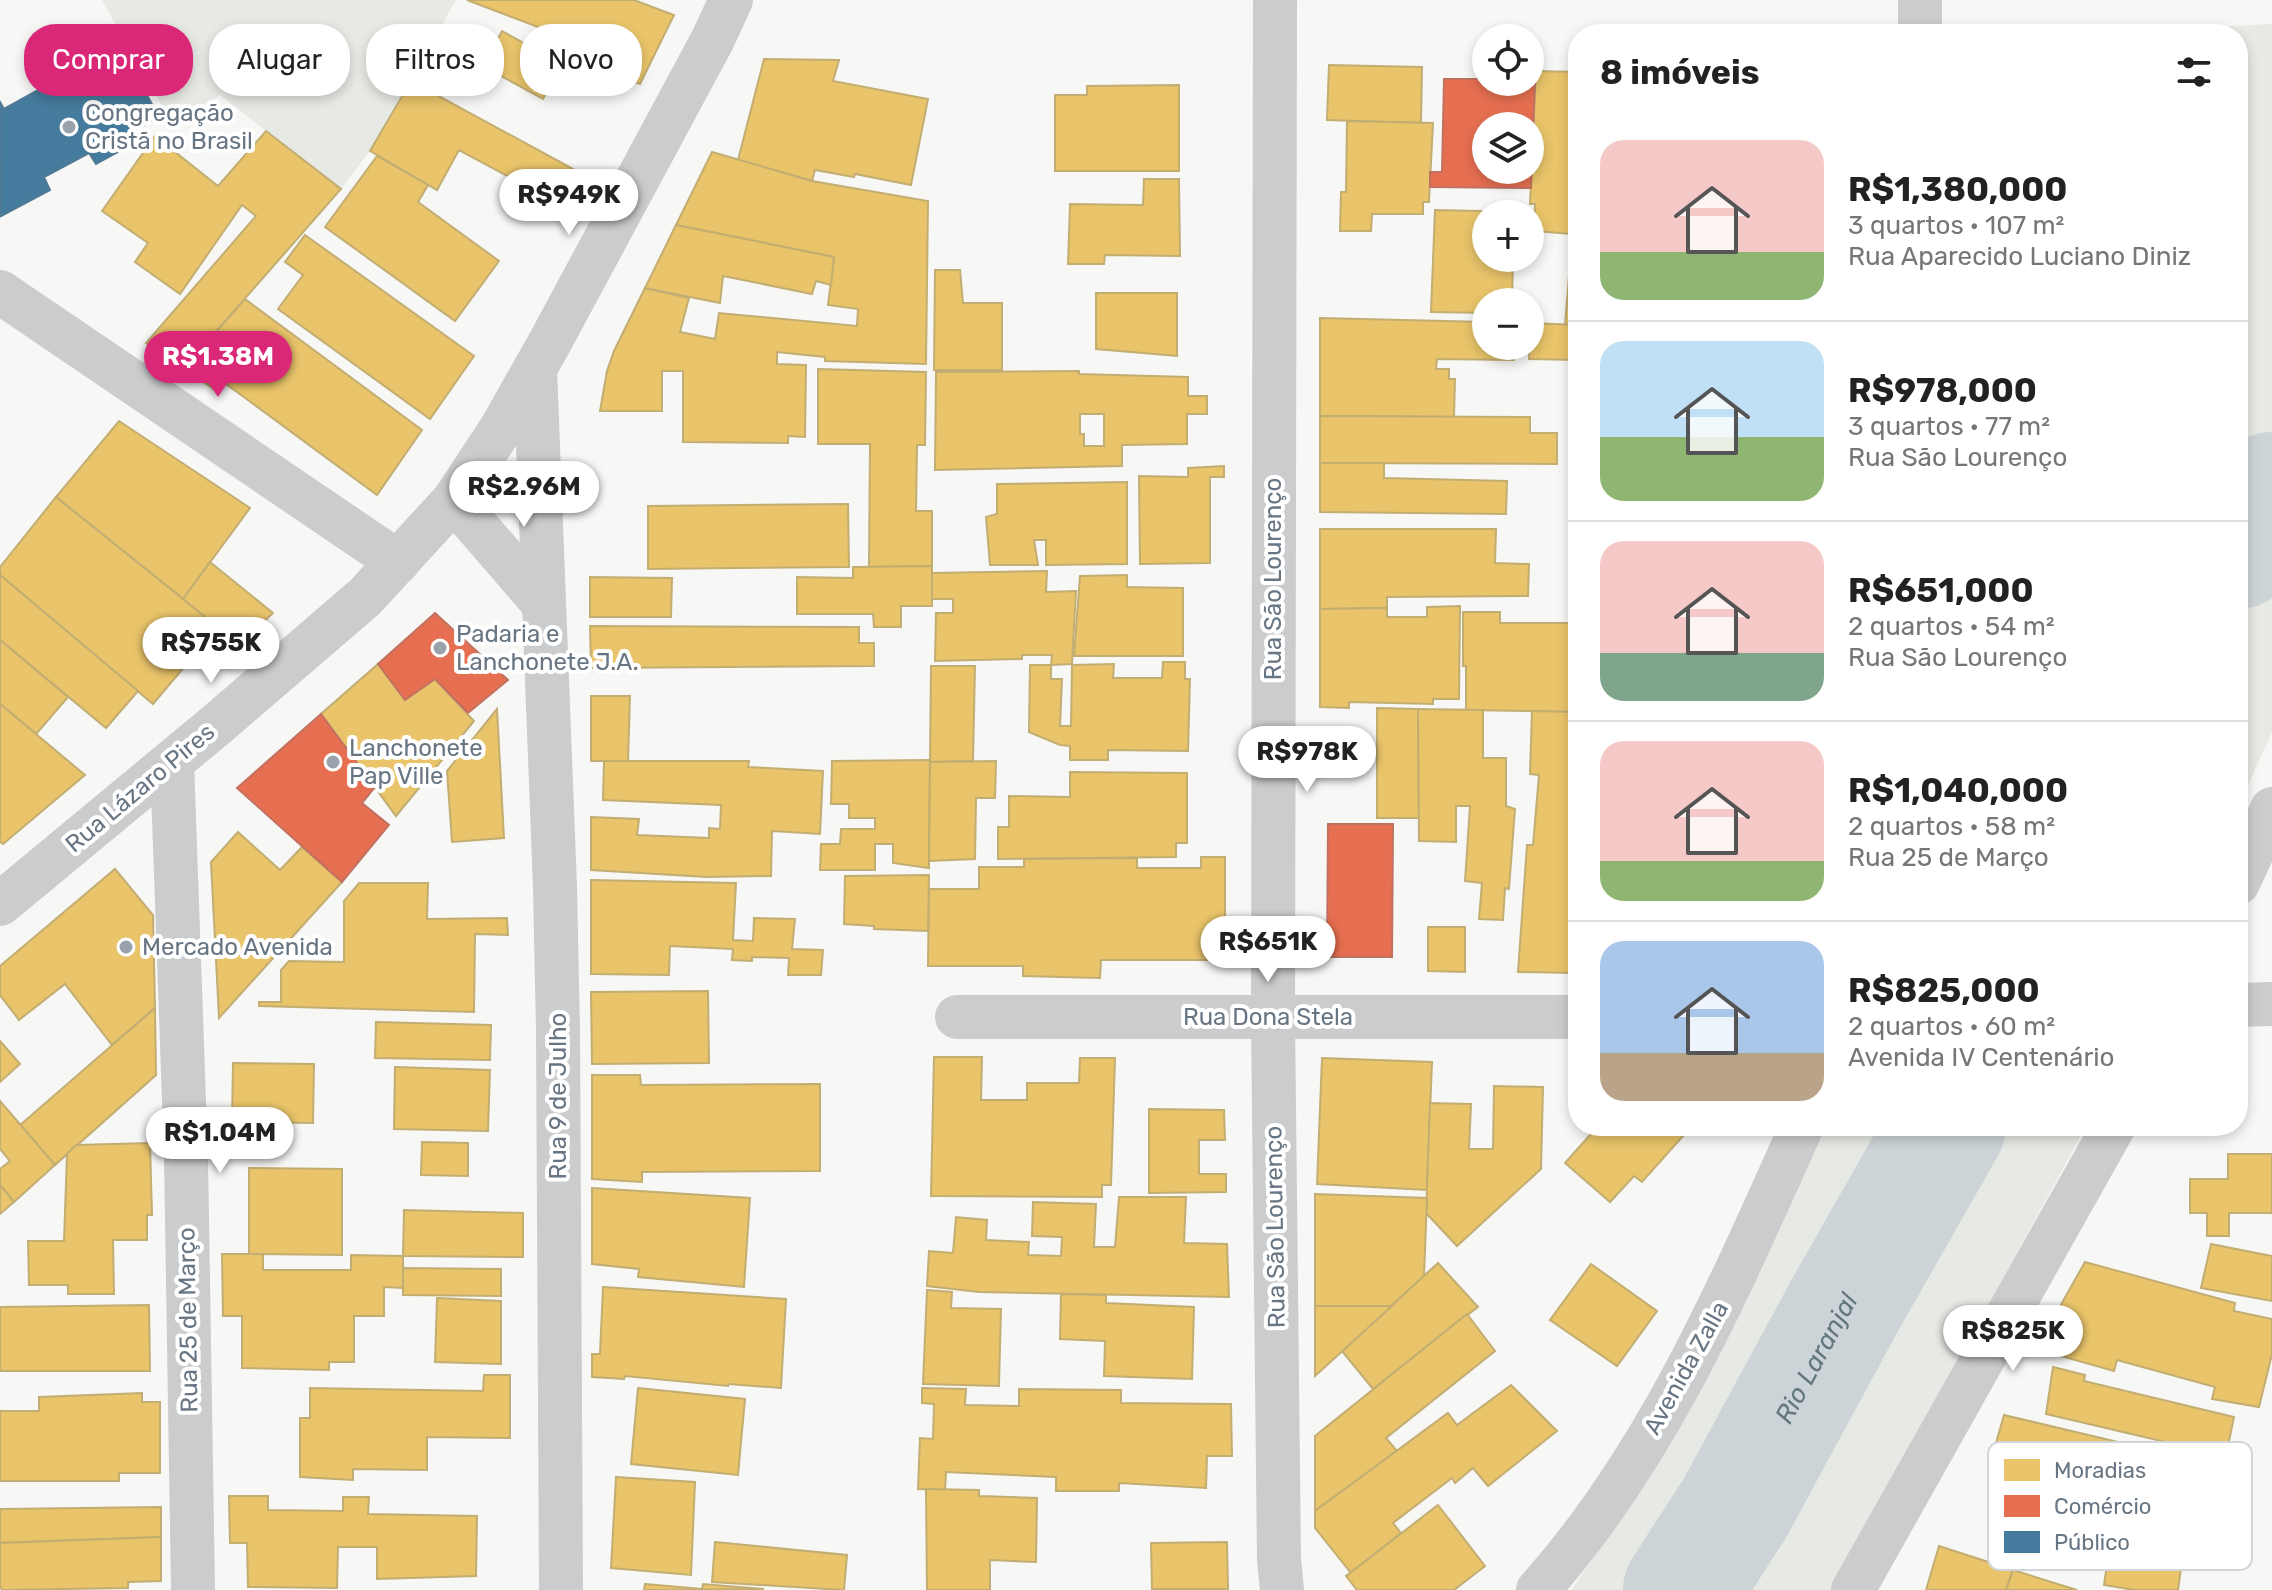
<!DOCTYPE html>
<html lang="pt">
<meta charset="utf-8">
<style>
:root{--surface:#fff;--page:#f6f6f6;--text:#222;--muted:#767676;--line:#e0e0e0;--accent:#db2777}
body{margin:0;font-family:Rubik,sans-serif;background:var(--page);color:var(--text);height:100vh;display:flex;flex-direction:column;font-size:30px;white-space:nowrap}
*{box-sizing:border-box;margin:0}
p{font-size:26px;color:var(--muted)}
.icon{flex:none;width:44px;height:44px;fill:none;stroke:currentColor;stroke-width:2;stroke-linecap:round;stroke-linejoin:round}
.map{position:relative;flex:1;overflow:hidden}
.side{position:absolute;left:1568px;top:24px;width:680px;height:1112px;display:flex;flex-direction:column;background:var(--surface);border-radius:32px;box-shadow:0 4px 12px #0003}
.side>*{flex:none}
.banner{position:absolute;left:24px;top:24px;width:760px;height:72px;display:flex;gap:16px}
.buttons{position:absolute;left:1472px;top:24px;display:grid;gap:16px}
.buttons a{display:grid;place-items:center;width:72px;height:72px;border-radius:50%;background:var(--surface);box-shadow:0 4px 12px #0003;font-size:40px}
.price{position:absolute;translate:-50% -68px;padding:0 18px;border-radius:28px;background:#fff;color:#222;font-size:26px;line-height:52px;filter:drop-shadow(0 2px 4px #0008)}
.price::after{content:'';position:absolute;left:50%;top:48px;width:24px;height:18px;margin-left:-12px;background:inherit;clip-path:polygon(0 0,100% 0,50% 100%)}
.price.current{background:var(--accent);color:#fff}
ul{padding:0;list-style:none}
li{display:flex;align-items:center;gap:24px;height:200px;padding:0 32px}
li+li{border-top:2px solid var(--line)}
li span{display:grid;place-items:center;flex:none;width:224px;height:160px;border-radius:24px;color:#555}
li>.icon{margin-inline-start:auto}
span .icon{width:96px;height:96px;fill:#fffc;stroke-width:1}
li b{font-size:34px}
h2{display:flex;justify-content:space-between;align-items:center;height:96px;padding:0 32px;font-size:34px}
.tag{padding:0 28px;border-radius:32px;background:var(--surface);box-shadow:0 4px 12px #0003;font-size:28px;line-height:72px}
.tag.current{background:var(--accent);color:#fff}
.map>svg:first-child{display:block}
.green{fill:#e6e9e4}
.homes{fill:#e9c46a;stroke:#c2ad72;stroke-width:2;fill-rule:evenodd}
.shops{fill:#e76f51;stroke:#c17160;stroke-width:2;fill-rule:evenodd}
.public{fill:#457b9d;stroke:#507a96;stroke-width:2}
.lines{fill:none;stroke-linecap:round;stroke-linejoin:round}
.river{stroke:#cdd4d7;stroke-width:118}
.minor{stroke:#cbcccd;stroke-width:44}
.poi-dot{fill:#9aa3ac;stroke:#fff;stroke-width:3}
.labels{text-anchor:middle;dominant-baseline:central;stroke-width:8;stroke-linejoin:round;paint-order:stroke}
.poi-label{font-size:24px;fill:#687684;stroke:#fff;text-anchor:start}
.street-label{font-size:24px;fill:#687684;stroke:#fff}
.water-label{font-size:26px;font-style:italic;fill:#64777f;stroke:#fff}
.key{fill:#fff;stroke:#d2d6da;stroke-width:2}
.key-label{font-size:22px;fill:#687684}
</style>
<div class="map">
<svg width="2272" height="1590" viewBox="0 0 2272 1590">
<rect width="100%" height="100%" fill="#f7f7f6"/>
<g class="green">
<polygon points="102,0 456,0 370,151 341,189 220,95 172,124"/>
<polygon points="2272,24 2272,732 2238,807 2238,34 2007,34 2031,27 2044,26 2212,27"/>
<polygon points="1823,1126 2086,1126 1834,1590 1571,1590 1617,1524"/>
</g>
<g class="homes">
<polygon points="467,0 634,0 674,15 640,84 560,55 567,38"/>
<polygon points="502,31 563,65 543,99 483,66"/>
<polygon points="764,59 839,60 833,81 928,99 911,185 855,174 854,177 815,170 812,181 738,160"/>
<polygon points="1329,65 1422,67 1421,123 1327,120"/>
<polygon points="1536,71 1578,72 1572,234 1534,231 1535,204 1530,204"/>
<polygon points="411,81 573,169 554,201 459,150 437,190 370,151"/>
<polygon points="1179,85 1179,171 1055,171 1055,95 1087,95 1087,86"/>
<polygon points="1347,121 1433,123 1429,202 1423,202 1423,214 1372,214 1371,231 1340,231 1341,192 1346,192"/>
<polygon points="266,131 341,189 184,368 146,343 256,216 242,205 180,294 135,262 148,243 102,211 155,136 218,186"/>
<polygon points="712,152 812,181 928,201 926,364 825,361 825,357 777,352 777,364 806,365 805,437 788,436 788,443 683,442 683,371 662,371 662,411 600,411 607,371 614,351 645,288 689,298 680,332 715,339 719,313 857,326 858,309 828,305 834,257 676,225"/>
<polygon points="377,156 428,185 418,202 499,261 455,321 325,227"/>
<polygon points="1578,165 1578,325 1565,325"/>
<polygon points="1144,179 1179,179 1180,256 1105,255 1104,264 1068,264 1070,204 1143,205"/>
<polygon points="1435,210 1520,212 1520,214 1486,214 1486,258 1513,258 1512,302 1486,302 1486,313 1431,312"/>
<polygon points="676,225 834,257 831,285 816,281 812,294 723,276 720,303 645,288"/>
<polygon points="305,235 474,356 430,419 278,309 303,275 285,262"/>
<polygon points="935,270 960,270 963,303 1002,303 1002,370 934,370"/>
<polygon points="1096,293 1177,293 1177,356 1096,349"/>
<polygon points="245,299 422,430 377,495 222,381 215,390 184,368"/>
<polygon points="1320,318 1486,322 1486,346 1515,346 1514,360 1437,359 1436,369 1449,369 1449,379 1455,379 1454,417 1320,416"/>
<polygon points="1530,323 1578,325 1578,360 1529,359"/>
<polygon points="818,369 926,372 925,445 917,445 916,511 932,511 932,566 869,567 870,444 818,444"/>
<path d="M1079 371V374L1188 377V396H1207V414H1187V444L1122 445V466L935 470 936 372ZM1080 414H1104V446H1084V434H1080Z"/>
<polygon points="1320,416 1530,417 1530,433 1557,433 1557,464 1320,463"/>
<polygon points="119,421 250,508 183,599 56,497"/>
<polygon points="1320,463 1384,463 1384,478 1507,481 1506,514 1320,512"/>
<polygon points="1224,466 1224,477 1210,477 1210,563 1140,564 1139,476 1188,477 1188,468"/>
<polygon points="1127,482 1127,564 1046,565 1046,540 1034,540 1038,565 990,565 986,517 997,514 997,484"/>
<polygon points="56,497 218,627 153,704 0,575 0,567"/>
<polygon points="848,504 849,567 648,569 648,506"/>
<polygon points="1320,529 1496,529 1495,563 1529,564 1528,596 1387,597 1387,608 1320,609"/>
<polygon points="210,562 273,613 239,644 183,599"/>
<polygon points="932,566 932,606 901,606 901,627 874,627 873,614 797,614 797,577 853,578 853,567"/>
<polygon points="1047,571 1046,592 1076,591 1072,664 1051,665 1052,655 1022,655 1022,659 935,661 936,613 953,613 953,599 932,599 932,573"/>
<polygon points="0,575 138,691 106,728 0,640"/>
<polygon points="1127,575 1127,587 1183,588 1183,656 1074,656 1080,576"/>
<polygon points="590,577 672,578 671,617 590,617"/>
<polygon points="1460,606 1459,699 1433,699 1433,704 1349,702 1349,708 1320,707 1320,609 1387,608 1387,617 1427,617 1427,607"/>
<polygon points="1463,612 1500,612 1500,623 1578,623 1578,712 1466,710 1466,666 1463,666"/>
<polygon points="590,626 859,627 859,643 874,643 874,666 591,668"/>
<polygon points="0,640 68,697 36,734 0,704"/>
<polygon points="1163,662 1185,662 1185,679 1190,679 1188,751 1108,750 1108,760 1070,760 1070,746 1060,745 1029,732 1030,665 1051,665 1051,679 1062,679 1060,726 1071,726 1072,665 1114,664 1113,678 1162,678"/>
<polygon points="378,664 405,700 435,679 474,721 396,816 321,714"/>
<polygon points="931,666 975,666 973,761 930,762"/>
<polygon points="591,696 630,696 628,761 591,761"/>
<polygon points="0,704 85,775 3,844 0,842"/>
<polygon points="1377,708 1418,709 1419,818 1377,818"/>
<polygon points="497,709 504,838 452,842 447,771"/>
<polygon points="1418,709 1483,710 1483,758 1506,758 1506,806 1515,809 1509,889 1505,888 1503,920 1479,919 1482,883 1465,881 1470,806 1456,806 1456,842 1419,841"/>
<polygon points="1532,711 1578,712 1578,809 1569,927 1576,927 1574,973 1518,972 1527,845 1533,845 1539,775 1530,774"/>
<polygon points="930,760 929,868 893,863 893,844 875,844 875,870 820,870 821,844 840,844 841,829 875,829 875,818 849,818 849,804 831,804 832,761"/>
<polygon points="604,761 749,761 748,767 823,771 820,834 772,831 771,876 707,877 591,870 591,817 639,819 637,835 709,838 709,828 720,829 721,805 603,800"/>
<polygon points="996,761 995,798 976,798 975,859 929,861 930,762"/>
<polygon points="1070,772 1187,773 1187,843 1176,843 1176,857 998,859 998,827 1009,827 1009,796 1070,797"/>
<polygon points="238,832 280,870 302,847 342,882 219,1018 211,862"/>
<polygon points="1201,857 1225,857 1225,960 1101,960 1100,978 1023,976 1023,966 928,966 929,889 979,889 979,867 1024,867 1024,859 1137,858 1137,868 1201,868"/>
<polygon points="115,869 153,915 155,1008 112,1045 65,984 19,1020 0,995 0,966"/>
<polygon points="929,875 928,931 874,929 874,926 844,924 845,876"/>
<polygon points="591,880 736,883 733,940 753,941 754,918 795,919 792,949 823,950 821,975 788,975 789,958 752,957 752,961 732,960 733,949 670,946 669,975 591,974"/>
<polygon points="359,883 428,883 427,919 507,918 508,935 475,934 474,1012 259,1006 259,1002 281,1002 281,970 289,961 344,962 344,901"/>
<polygon points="1428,927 1465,927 1465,972 1428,971"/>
<polygon points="708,991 709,1063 592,1064 591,992"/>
<polygon points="155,1008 156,1075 55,1165 20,1125"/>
<polygon points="376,1022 491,1025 490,1060 375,1058"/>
<polygon points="0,1041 20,1064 0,1082"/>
<polygon points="934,1057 982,1057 981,1100 1027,1100 1027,1083 1079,1083 1080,1058 1115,1058 1111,1185 1102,1185 1102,1197 931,1196"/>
<polygon points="1322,1058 1432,1062 1427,1190 1317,1184"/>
<polygon points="233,1063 314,1064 313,1123 232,1122"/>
<polygon points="395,1067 490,1070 488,1131 394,1129"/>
<polygon points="592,1075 640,1075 641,1085 820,1084 820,1171 642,1172 642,1182 592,1179"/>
<polygon points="1494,1086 1543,1087 1541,1169 1457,1246 1426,1213 1430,1103 1471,1104 1469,1149 1493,1149"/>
<polygon points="0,1101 55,1165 14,1202 0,1185 0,1169 10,1161 0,1149"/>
<polygon points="1149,1109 1224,1110 1225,1140 1199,1140 1199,1174 1226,1174 1226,1192 1149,1193"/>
<polygon points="1598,1126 1692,1126 1642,1182 1634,1176 1610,1202 1565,1163"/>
<polygon points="422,1142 468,1143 468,1176 421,1175"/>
<polygon points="150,1143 152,1215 147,1215 147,1240 113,1240 114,1294 68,1294 68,1285 29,1285 28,1241 64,1241 67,1154 76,1145"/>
<polygon points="2228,1154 2272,1154 2272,1213 2229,1213 2229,1236 2207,1236 2207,1213 2190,1213 2190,1179 2228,1179"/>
<polygon points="249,1168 342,1169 342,1255 249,1254"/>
<polygon points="0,1185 14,1202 0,1214"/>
<polygon points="592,1188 750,1198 744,1287 638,1277 639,1269 592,1264"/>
<polygon points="1315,1194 1427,1198 1424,1276 1392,1306 1315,1306"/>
<polygon points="1119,1197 1186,1197 1184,1243 1227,1244 1229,1297 979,1292 927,1286 929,1251 953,1253 956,1217 987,1220 986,1240 1029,1242 1028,1255 1061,1256 1062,1237 1032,1236 1033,1202 1096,1204 1094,1247 1115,1247"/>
<polygon points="404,1210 523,1213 523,1257 403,1256"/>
<polygon points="2211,1244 2272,1256 2272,1301 2201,1288"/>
<polygon points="222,1254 263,1254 263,1270 351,1270 351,1255 403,1256 403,1288 384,1287 384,1316 354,1316 354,1362 329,1362 329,1370 242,1368 242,1316 223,1316"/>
<polygon points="2085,1262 2235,1303 2234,1311 2272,1319 2272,1354 2259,1407 2212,1399 2215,1387 2117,1360 2114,1371 2036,1349"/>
<polygon points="1438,1263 1478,1307 1373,1389 1342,1351"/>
<polygon points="1591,1264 1657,1311 1617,1366 1550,1320"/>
<polygon points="403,1268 501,1269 501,1296 403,1295"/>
<polygon points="603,1287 786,1299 781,1388 728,1384 728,1386 625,1376 624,1379 592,1377 592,1354 600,1354"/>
<polygon points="927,1290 952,1292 951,1308 1001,1309 999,1386 923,1384"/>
<polygon points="1061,1294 1106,1295 1106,1303 1194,1307 1192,1379 1104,1376 1105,1341 1060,1339"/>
<polygon points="437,1298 501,1301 501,1364 435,1362"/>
<polygon points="149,1305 150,1371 0,1371 0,1307"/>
<polygon points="1315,1306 1392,1306 1315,1376"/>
<polygon points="1467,1314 1495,1351 1386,1438 1397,1451 1315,1511 1315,1436"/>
<polygon points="2053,1367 2085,1375 2084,1381 2234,1417 2225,1460 2186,1451 2187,1447 2046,1414"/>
<polygon points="484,1375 510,1375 510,1438 427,1437 427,1470 353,1469 353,1480 300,1477 300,1418 310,1418 310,1388 483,1391"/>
<polygon points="1511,1385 1557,1431 1488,1486 1473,1468 1455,1483 1452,1478 1393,1523 1401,1533 1351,1573 1315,1528 1315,1511 1448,1413 1457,1425"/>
<polygon points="638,1388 745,1399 738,1475 631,1464"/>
<polygon points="922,1388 966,1389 965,1405 1019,1406 1019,1389 1121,1390 1121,1403 1231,1404 1232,1456 1207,1456 1206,1488 1119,1483 1119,1491 1056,1491 1056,1477 946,1472 945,1490 918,1489 920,1438 933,1439 934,1404 922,1403"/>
<polygon points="142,1393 142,1402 160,1402 160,1473 119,1473 119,1481 0,1481 0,1411 39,1411 39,1397"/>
<polygon points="2004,1415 2185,1458 2186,1451 2225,1460 2214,1510 1992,1457"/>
<polygon points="616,1477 695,1482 691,1575 611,1568"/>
<polygon points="926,1489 979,1490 979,1496 1037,1498 1036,1562 990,1560 990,1590 927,1590"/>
<polygon points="229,1496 268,1496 268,1510 343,1511 343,1497 369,1497 368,1514 477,1516 476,1576 377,1579 377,1547 338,1547 337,1588 248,1587 247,1543 230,1543"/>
<polygon points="2117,1496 2189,1511 2178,1590 2134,1590 2104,1585"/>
<polygon points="1438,1505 1485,1566 1454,1590 1357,1590 1346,1576"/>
<polygon points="161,1507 161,1537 0,1543 0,1509"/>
<polygon points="161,1537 161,1581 128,1582 128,1588 2,1590 0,1586 0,1543"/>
<polygon points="715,1542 847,1555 844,1590 712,1582"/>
<polygon points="1227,1542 1228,1589 1152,1589 1151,1543"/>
<polygon points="1939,1546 2013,1570 2006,1590 1926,1590"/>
<polygon points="2013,1570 2077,1590 2006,1590"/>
<polygon points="645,1584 702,1589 703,1584 764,1589 644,1590"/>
</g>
<g class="shops">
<path d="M1444 79H1486V82H1530V80H1535L1531 188 1430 187V172H1442ZM1486 126H1530V170H1486Z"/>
<polygon points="435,613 508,680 468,713 435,679 405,700 378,664"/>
<polygon points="321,714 375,787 362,803 389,825 342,882 237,788"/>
<polygon points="1328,824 1393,824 1392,957 1327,957"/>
</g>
<polygon class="public" points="120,46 159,117 117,138 123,149 96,164 89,153 44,177 50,190 1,216 0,102 4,109 51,83 43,69 72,54 79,68"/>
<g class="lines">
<g class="river">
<polyline points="2238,550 2272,491"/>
<path id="s1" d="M1682 1590 1735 1508 1845 1305 1947 1126"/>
</g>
<g class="minor">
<polyline points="1275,0 1273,1018 1279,1559 1282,1590"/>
<polyline points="1920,34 1920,0"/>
<polyline points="0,292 398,562"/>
<polyline points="535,368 555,887 558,1030 561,1590"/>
<polyline points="454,500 543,603"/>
<polyline points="172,762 186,1157 193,1590"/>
<polyline points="2238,883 2272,809"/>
<polyline points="0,904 215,726 365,597 454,500 502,427 550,342 713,39 731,0"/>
<polyline points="2238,1005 2272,1004"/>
<polyline points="957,1017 1578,1017"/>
<path d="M1538 1590C1658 1456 1729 1288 1802 1126"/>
<polyline points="1853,1590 2114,1126"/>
</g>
</g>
<g class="poi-dot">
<circle cx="69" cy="127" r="8"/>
<circle cx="440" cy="648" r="8"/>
<circle cx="333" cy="762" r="8"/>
<circle cx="126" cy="947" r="8"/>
</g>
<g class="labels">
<g class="poi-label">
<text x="85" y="113">Congregação<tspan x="85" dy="28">Cristã no Brasil</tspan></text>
<text x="456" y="634">Padaria e<tspan x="456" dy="28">Lanchonete J.A.</tspan></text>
<text x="349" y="748">Lanchonete<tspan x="349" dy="28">Pap Ville</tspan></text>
<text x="142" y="947">Mercado Avenida</text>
</g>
<g class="street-label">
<text transform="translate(1273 579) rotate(-90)">Rua São Lourenço</text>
<text transform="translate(140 788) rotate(-40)">Rua Lázaro Pires</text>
<text x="1268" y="1017">Rua Dona Stela</text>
<text transform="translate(558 1096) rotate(-90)">Rua 9 de Julho</text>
<text transform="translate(1275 1227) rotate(-91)">Rua São Lourenço</text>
<text transform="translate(188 1320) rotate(-91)">Rua 25 de Março</text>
<text transform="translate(1686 1368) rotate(-61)">Avenida Zalla</text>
</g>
<g class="water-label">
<text stroke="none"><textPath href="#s1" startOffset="268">Rio Laranjal</textPath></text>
</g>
</g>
<rect x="1988" y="1442" width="264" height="128" rx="12" class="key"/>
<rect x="2004" y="1459" width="36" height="22" fill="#e9c46a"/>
<rect x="2004" y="1495" width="36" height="22" fill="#e76f51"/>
<rect x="2004" y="1531" width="36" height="22" fill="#457b9d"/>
<g class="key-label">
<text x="2054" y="1478">Moradias</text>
<text x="2054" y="1514">Comércio</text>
<text x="2054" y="1550">Público</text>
</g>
</svg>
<div class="buttons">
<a><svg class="icon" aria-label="locate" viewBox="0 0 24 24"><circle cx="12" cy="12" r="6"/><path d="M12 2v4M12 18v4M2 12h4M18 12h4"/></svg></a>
<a><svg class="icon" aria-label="layers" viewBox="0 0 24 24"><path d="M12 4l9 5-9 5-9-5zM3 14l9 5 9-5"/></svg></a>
<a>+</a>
<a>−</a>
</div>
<b class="price" style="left:569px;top:237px">R$949K</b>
<b class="price current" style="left:218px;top:399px">R$1.38M</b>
<b class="price" style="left:524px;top:529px">R$2.96M</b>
<b class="price" style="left:211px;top:685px">R$755K</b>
<b class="price" style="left:1307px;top:794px">R$978K</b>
<b class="price" style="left:1268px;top:984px">R$651K</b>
<b class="price" style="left:220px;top:1175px">R$1.04M</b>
<b class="price" style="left:2013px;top:1373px">R$825K</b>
<div class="banner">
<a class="tag current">Comprar</a>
<a class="tag">Alugar</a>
<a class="tag">Filtros</a>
<a class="tag">Novo</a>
</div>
<section class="side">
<h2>8 imóveis<svg class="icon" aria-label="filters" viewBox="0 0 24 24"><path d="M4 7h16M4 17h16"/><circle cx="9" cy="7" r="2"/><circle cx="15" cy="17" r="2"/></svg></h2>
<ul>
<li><span style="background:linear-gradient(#f6c9c9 70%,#8fb573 0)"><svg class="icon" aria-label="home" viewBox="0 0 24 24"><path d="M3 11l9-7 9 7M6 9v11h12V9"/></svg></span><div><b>R$1,380,000</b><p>3 quartos · 107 m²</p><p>Rua Aparecido Luciano Diniz</p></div></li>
<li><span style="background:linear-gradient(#bfe0f5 60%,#8fb573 0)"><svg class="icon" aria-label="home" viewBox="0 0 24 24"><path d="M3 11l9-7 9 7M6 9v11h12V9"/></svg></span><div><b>R$978,000</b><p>3 quartos · 77 m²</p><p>Rua São Lourenço</p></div></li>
<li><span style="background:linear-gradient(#f6c9c9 70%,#7fa58c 0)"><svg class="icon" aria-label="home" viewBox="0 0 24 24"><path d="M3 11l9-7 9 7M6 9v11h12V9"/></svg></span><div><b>R$651,000</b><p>2 quartos · 54 m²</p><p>Rua São Lourenço</p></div></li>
<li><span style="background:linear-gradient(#f6c9c9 75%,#8fb573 0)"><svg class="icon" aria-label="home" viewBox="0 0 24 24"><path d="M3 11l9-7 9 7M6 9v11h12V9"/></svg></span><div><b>R$1,040,000</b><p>2 quartos · 58 m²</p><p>Rua 25 de Março</p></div></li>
<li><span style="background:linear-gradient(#a9c7e8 70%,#b9a48a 0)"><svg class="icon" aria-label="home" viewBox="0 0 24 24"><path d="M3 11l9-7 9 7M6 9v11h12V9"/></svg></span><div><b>R$825,000</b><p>2 quartos · 60 m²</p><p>Avenida IV Centenário</p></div></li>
</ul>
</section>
</div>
